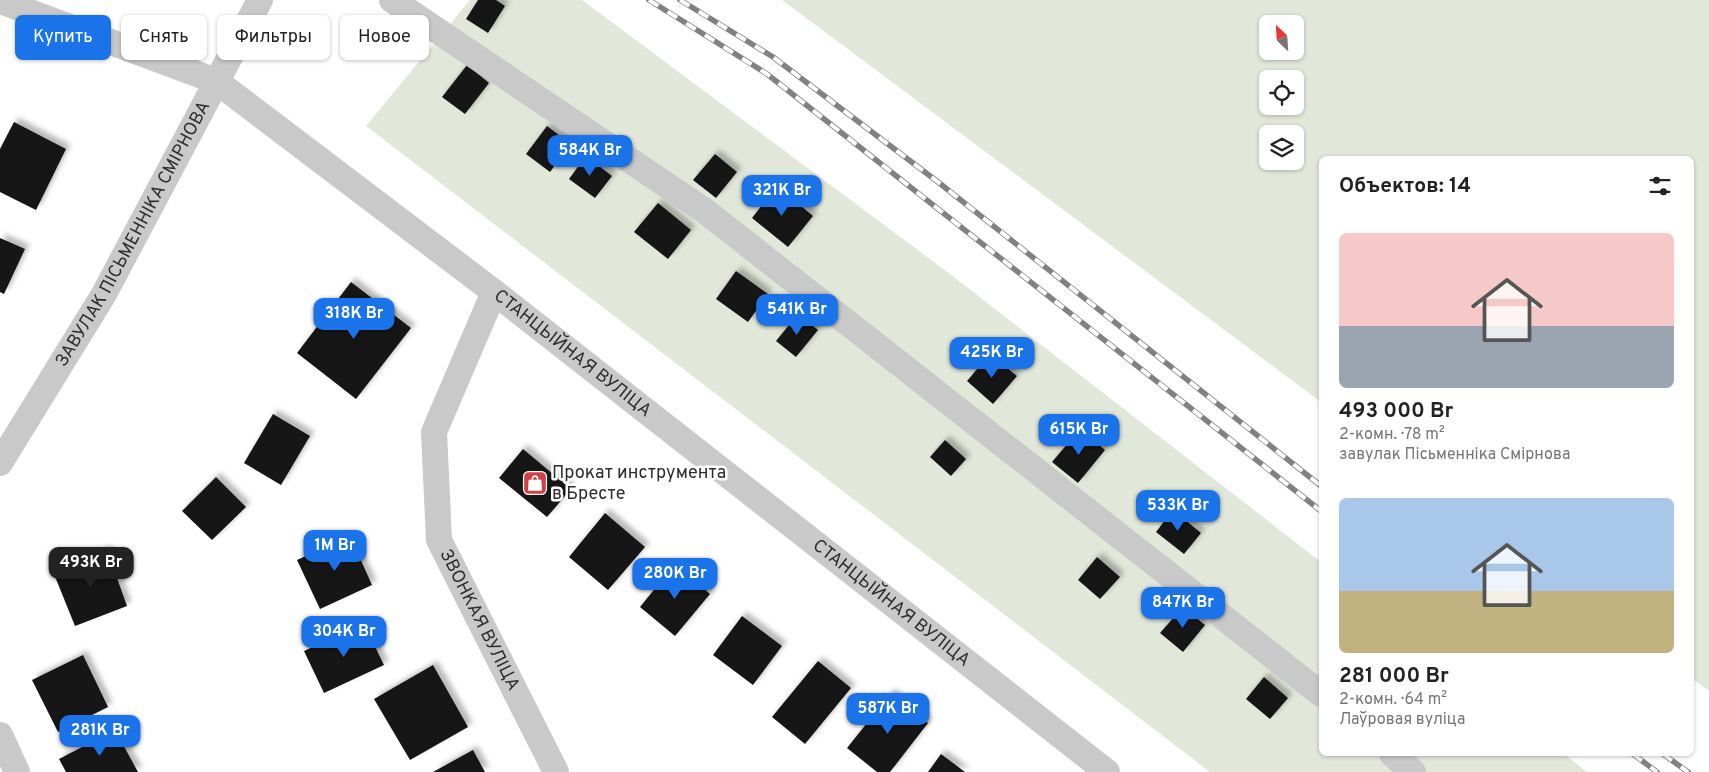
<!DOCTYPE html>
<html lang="ru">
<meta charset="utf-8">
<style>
:root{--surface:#fff;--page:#f2f2f2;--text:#222;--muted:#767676;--accent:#1a73e8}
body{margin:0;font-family:Overpass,sans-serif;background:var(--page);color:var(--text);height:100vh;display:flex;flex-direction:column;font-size:19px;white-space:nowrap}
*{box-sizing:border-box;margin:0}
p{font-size:16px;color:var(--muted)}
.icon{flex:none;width:28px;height:28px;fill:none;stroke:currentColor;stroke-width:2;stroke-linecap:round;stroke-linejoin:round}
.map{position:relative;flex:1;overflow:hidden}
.sheet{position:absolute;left:1319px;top:156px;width:375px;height:600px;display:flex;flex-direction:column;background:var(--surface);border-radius:8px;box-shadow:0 1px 4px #0004}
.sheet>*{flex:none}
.guide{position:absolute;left:15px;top:15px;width:475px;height:45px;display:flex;gap:10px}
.needle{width:32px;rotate:335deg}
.tools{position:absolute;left:1259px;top:15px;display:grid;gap:10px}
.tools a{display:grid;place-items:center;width:45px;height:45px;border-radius:8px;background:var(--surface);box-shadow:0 1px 4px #0004;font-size:25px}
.price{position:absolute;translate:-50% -42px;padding:0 11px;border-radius:10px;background:var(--accent);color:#fff;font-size:16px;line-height:32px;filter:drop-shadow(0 1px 2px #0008)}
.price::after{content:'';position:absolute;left:50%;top:30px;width:15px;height:11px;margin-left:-8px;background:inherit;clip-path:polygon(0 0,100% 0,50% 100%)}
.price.on{background:#222;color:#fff}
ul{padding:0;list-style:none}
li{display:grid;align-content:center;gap:10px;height:265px;padding:0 20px}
li span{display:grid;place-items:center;height:155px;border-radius:8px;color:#555}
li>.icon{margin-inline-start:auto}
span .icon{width:90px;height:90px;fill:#fffc;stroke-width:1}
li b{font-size:21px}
h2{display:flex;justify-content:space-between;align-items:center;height:60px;padding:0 20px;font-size:21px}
.chip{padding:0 18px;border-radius:8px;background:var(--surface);box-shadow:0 1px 4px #0004;font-size:18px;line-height:45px}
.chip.on{background:var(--accent);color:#fff}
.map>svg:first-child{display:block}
.green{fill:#e1e8da;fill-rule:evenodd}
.building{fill:#131313;filter:url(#shadow)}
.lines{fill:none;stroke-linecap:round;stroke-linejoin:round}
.minor{stroke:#c9c9c9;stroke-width:26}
.rail-casing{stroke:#818181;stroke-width:5.5}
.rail{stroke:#fff;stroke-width:4;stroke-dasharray:11;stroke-linecap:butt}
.labels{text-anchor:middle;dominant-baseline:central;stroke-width:5;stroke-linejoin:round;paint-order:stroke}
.street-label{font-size:18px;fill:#2c2c2c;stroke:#fff}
.poi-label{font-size:18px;fill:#2c2c2c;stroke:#fff;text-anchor:start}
</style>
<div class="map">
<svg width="1709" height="772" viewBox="0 0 1709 772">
<defs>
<filter id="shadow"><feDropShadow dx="4.5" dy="-4.5" stdDeviation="2.5" flood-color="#0004"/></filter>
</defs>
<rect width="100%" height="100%" fill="#fff"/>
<g class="green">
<polygon points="470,0 582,0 950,274 1321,562 1321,754 1564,754 1587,772 1210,772 366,126"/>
<path d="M782 0H1709V691L1691 678V159H1321V402ZM1268 24H1295V51H1268ZM1268 79H1295V106H1268ZM1268 134H1295V161H1268Z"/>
</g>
<g class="building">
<polygon points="478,0 496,0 505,6 488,33 466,19"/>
<polygon points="467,65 489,83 465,114 442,97"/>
<polygon points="14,122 66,149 36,210 0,192 0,149"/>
<polygon points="547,126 571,144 550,172 526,154"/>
<polygon points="715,154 737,172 716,198 693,180"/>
<polygon points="586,156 612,176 595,198 569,179"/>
<polygon points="777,186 813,216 788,247 752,218"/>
<polygon points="658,203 691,230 668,259 634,232"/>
<polygon points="0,238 25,249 4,294 0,292"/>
<polygon points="736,271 768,294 748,322 716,299"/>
<polygon points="351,282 411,328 356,399 297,353"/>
<polygon points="798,314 818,330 796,357 776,341"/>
<polygon points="990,354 1017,376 993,404 967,381"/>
<polygon points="273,414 310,436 281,485 244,463"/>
<polygon points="1080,429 1105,450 1078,483 1052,462"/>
<polygon points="945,440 966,459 951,476 930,457"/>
<polygon points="523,449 571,489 547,517 499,478"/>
<polygon points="216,477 246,507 212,540 182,511"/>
<polygon points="1173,510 1201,533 1184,554 1156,532"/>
<polygon points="605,513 645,547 608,590 569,557"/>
<polygon points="350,536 372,585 320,609 297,560"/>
<polygon points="107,550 127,606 75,626 54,574"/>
<polygon points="1097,557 1120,577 1100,599 1078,580"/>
<polygon points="675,564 710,594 675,636 640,607"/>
<polygon points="1183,607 1205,625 1183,652 1160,633"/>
<polygon points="742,616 782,646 753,685 713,655"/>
<polygon points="364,624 384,665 324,693 304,651"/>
<polygon points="83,655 108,707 58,732 32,680"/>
<polygon points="818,661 851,688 805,744 772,717"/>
<polygon points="433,665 468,727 410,760 374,699"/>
<polygon points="1264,677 1288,698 1270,719 1246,699"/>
<polygon points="891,693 928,723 890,772 877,772 847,748"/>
<polygon points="115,730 138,772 66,772 59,759"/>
<polygon points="473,750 485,772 433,772"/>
<polygon points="941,754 965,772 928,772"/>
</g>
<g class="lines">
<g class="minor">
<polyline points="392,0 705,211 1321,694"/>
<path id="s1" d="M0 1 216 81 494 292 1107 772"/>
<path id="s2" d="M494 292 434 432 439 540 556 772"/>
<path id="s3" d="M0 463 104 294 260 0"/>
<polyline points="0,735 17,772"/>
<polyline points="1392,754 1413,772"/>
</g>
<defs>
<g id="rail">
<polyline points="649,0 767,74 1321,511"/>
<polyline points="680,0 773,57 938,182 1321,486"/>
<polyline points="1633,754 1657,772"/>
<polyline points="1663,754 1688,772"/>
</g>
</defs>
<use href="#rail" class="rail-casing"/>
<use href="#rail" class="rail"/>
</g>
<defs>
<symbol id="shop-square" viewBox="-11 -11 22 22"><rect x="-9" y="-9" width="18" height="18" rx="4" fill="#d23f43" stroke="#fff"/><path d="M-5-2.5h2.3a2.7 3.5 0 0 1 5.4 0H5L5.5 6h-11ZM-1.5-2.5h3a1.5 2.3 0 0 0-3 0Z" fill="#fff"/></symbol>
</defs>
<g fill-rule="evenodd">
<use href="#shop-square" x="521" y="469" width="28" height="28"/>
</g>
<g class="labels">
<g class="street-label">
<text stroke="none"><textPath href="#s3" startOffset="265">ЗАВУЛАК ПІСЬМЕННІКА СМІРНОВА</textPath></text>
<text stroke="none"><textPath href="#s1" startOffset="679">СТАНЦЫЙНАЯ ВУЛІЦА</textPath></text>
<text stroke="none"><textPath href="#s1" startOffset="1084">СТАНЦЫЙНАЯ ВУЛІЦА</textPath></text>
<text stroke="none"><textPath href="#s2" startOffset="350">ЗВОНКАЯ ВУЛІЦА</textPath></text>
</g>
<g class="poi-label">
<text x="552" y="473">Прокат инструмента<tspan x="552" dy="21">в Бресте</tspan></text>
</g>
</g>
</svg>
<div class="tools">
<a><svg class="needle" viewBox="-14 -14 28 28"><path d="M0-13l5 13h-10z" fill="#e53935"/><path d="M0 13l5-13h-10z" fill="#767676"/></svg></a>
<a><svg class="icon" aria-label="locate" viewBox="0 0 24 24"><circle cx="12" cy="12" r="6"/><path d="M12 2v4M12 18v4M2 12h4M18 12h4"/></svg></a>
<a><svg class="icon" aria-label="layers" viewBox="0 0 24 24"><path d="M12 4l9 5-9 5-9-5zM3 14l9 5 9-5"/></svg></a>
</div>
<b class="price" style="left:590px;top:177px">584K Br</b>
<b class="price" style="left:782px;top:217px">321K Br</b>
<b class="price" style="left:797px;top:336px">541K Br</b>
<b class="price" style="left:354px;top:340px">318K Br</b>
<b class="price" style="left:992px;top:379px">425K Br</b>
<b class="price" style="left:1079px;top:456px">615K Br</b>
<b class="price" style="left:1178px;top:532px">533K Br</b>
<b class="price" style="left:335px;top:572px">1M Br</b>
<b class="price on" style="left:91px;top:589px">493K Br</b>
<b class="price" style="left:675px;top:600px">280K Br</b>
<b class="price" style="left:1183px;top:629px">847K Br</b>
<b class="price" style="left:344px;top:658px">304K Br</b>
<b class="price" style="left:888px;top:735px">587K Br</b>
<b class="price" style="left:100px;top:757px">281K Br</b>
<div class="guide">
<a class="chip on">Купить</a>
<a class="chip">Снять</a>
<a class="chip">Фильтры</a>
<a class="chip">Новое</a>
</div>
<section class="sheet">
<h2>Объектов: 14<svg class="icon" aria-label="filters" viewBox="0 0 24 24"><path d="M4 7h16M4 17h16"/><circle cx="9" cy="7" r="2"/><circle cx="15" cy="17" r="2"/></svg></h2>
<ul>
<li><span style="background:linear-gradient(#f6c9c9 60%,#9aa5b1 0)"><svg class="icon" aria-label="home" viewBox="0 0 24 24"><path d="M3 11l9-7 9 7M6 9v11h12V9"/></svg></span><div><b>493 000 Br</b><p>2-комн. · 78 m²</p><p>завулак Пісьменніка Смірнова</p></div></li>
<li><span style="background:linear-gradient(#a9c7e8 60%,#c2b280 0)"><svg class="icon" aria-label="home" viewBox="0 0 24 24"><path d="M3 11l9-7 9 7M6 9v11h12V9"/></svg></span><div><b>281 000 Br</b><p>2-комн. · 64 m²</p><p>Лаўровая вуліца</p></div></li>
</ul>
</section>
</div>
